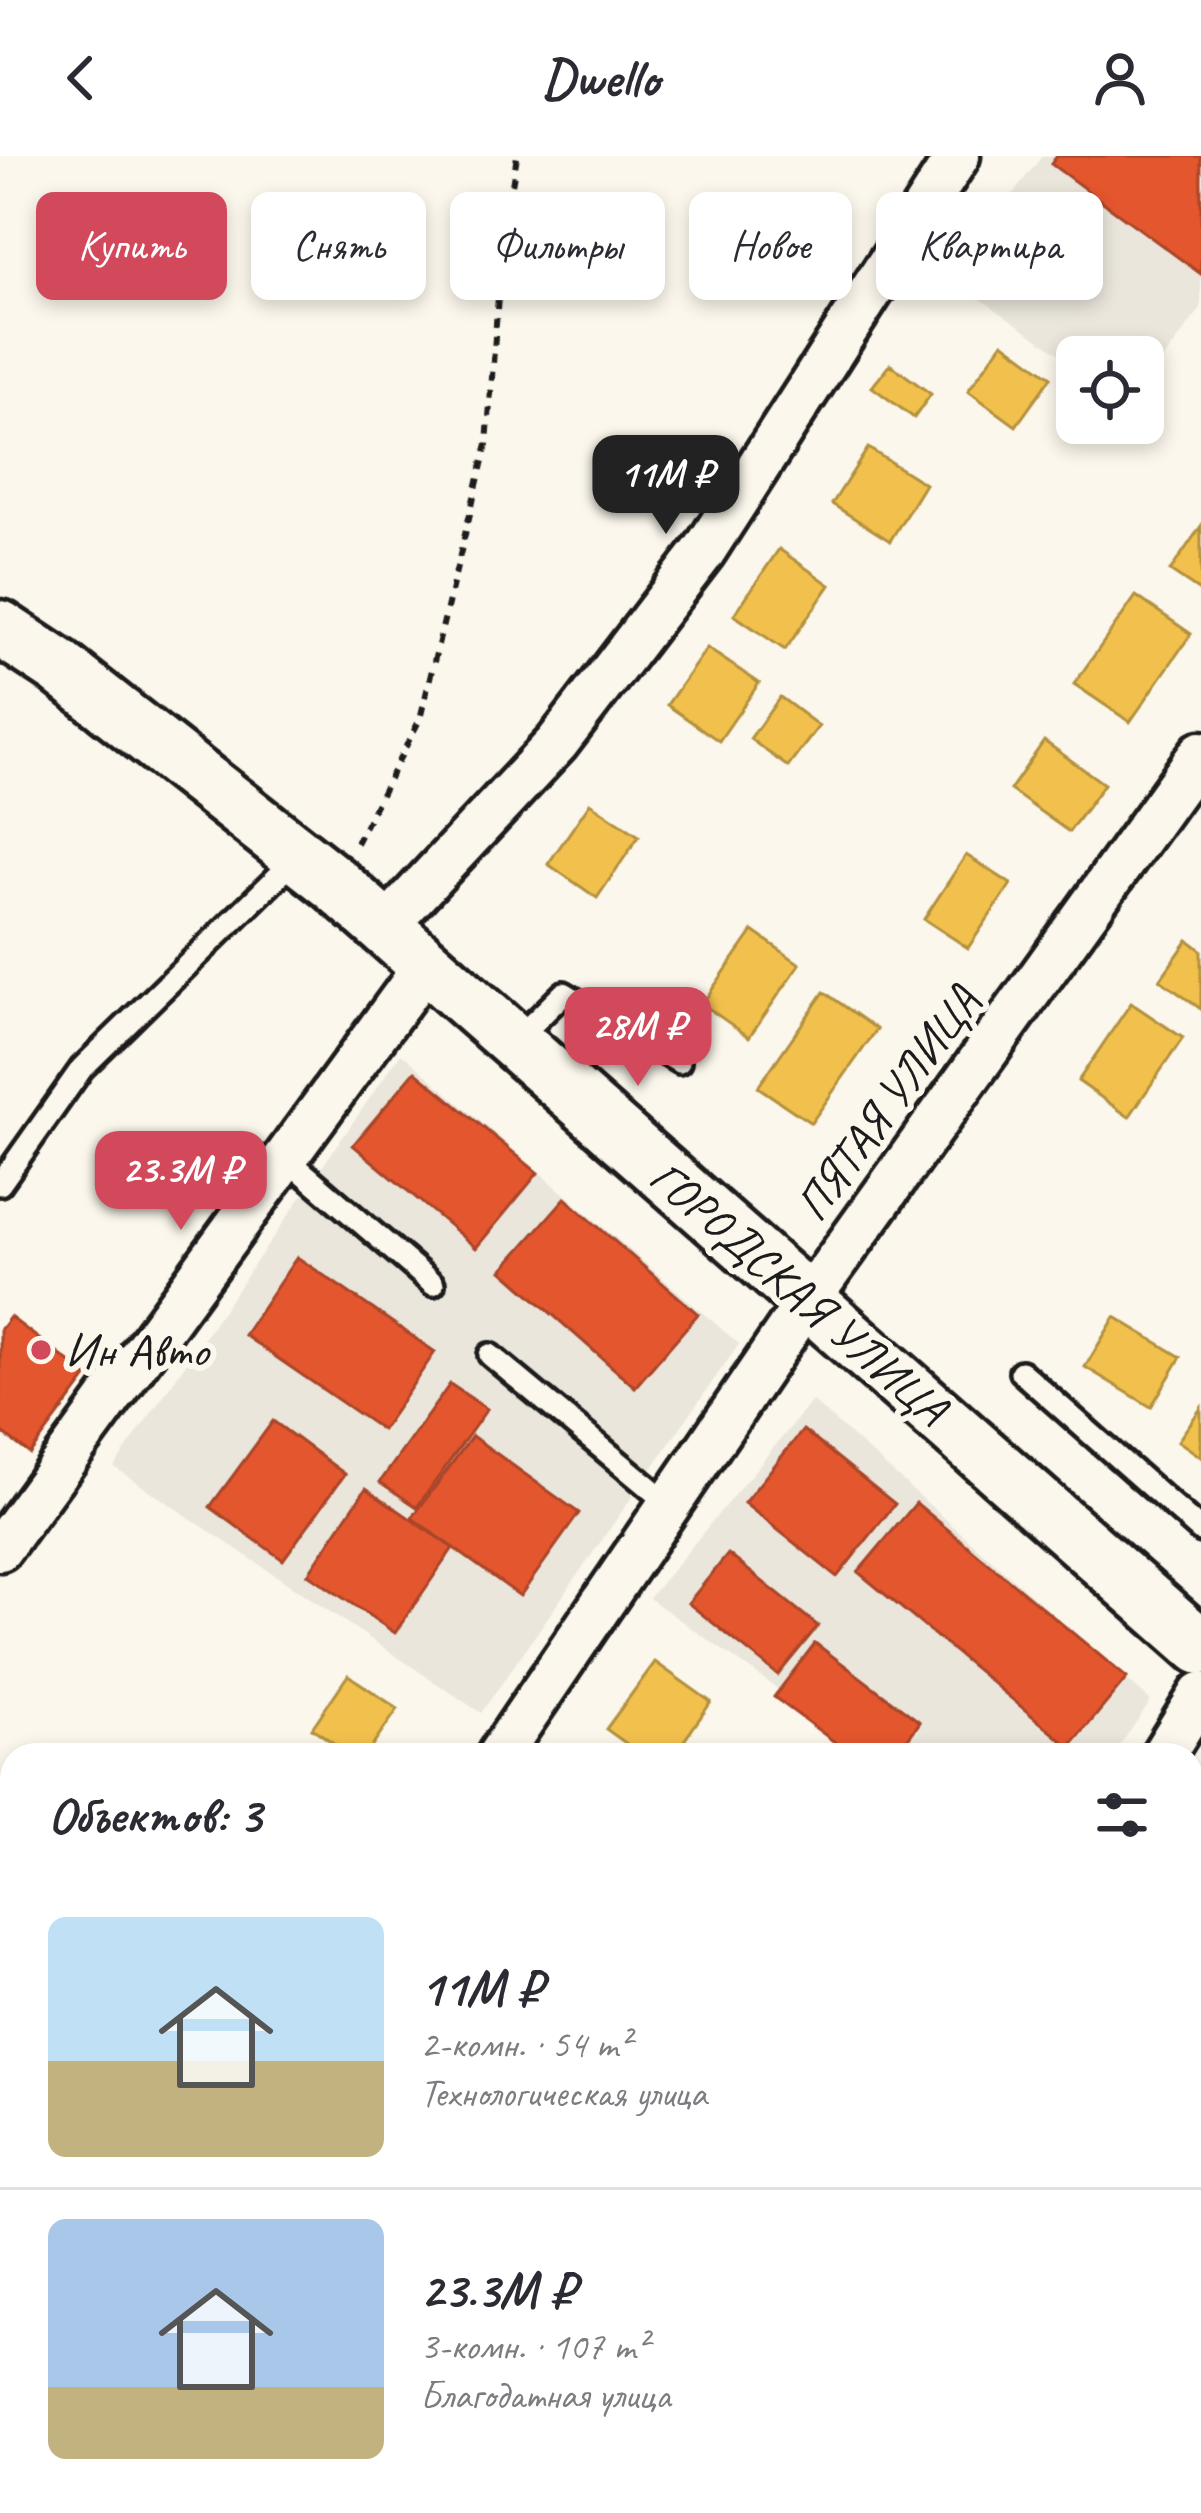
<!DOCTYPE html>
<html lang="ru">
<meta charset="utf-8">
<style>
:root{--surface:#fff;--page:#f7f7f7;--text:#2b2b33;--muted:#7c7c81;--line:#e1e1e2;--accent:#d1495b}
body{margin:0;font-family:Caveat,sans-serif;background:var(--page);color:var(--text);height:100vh;display:flex;flex-direction:column;font-size:45px;white-space:nowrap}
*{box-sizing:border-box;margin:0}
p{font-size:39px;color:var(--muted)}
.icon{flex:none;width:66px;height:66px;fill:none;stroke:currentColor;stroke-width:2;stroke-linecap:round;stroke-linejoin:round}
.map{position:relative;flex:1;overflow:hidden}
.sheet{position:absolute;left:0px;top:1587px;width:1203px;height:771px;display:flex;flex-direction:column;background:var(--surface);border-radius:36px 36px 0 0;box-shadow:0 6px 18px #0003}
.sheet>*{flex:none}
.top-card{position:absolute;left:36px;top:36px;width:1131px;height:108px;display:flex;gap:24px}
.controls{position:absolute;left:1056px;top:180px;display:grid;gap:24px}
.controls a{display:grid;place-items:center;width:108px;height:108px;border-radius:18px;background:var(--surface);box-shadow:0 6px 18px #0003;font-size:60px}
.price{position:absolute;translate:-50% -102px;padding:0 27px;border-radius:24px;background:var(--accent);color:#fff;font-size:39px;line-height:78px;filter:drop-shadow(0 3px 6px #0008)}
.price::after{content:'';position:absolute;left:50%;top:72px;width:36px;height:27px;margin-left:-18px;background:inherit;clip-path:polygon(0 0,100% 0,50% 100%)}
.price.on{background:#222;color:#fff}
ul{padding:0;list-style:none}
li{display:flex;align-items:center;gap:36px;height:300px;padding:0 48px}
li+li{border-top:3px solid var(--line)}
li span{display:grid;place-items:center;flex:none;width:336px;height:240px;border-radius:18px;color:#555}
li>.icon{margin-inline-start:auto}
span .icon{width:144px;height:144px;fill:#fffc;stroke-width:1}
li b{font-size:51px}
h2{display:flex;justify-content:space-between;align-items:center;height:144px;padding:0 48px;font-size:51px}
.pill{padding:0 42px;border-radius:18px;background:var(--surface);box-shadow:0 6px 18px #0003;font-size:42px;line-height:108px}
.pill.on{background:var(--accent);color:#fff}
header{display:flex;justify-content:space-between;align-items:center;height:156px;padding:0 48px;background:var(--surface);font-size:54px;font-weight:700}
.map>svg:first-child{display:block}
.built{fill:#eae6dc}
.green{fill:#dad7ce;stroke:#7b7a75;stroke-width:3}
.homes{fill:#f2c14e;stroke:#b2903f;stroke-width:3}
.shops{fill:#e4572e;stroke:#a84529;stroke-width:3}
.lines{fill:none;stroke-linecap:round;stroke-linejoin:round}
.service-casing{stroke:#1c1c1c;stroke-width:30}
.minor-casing{stroke:#1c1c1c;stroke-width:51}
.tertiary-casing{stroke:#1c1c1c;stroke-width:63}
.path{stroke:#1c1c1c;stroke-width:6;stroke-dasharray:9 9;stroke-linecap:butt}
.service{stroke:#fbf7ec;stroke-width:21}
.minor{stroke:#fbf7ec;stroke-width:42}
.tertiary{stroke:#fbf7ec;stroke-width:54}
.poi-dot{fill:#d1495b;stroke:#fbf7ec;stroke-width:4.5}
.labels{text-anchor:middle;dominant-baseline:central;stroke-width:12;stroke-linejoin:round;paint-order:stroke}
.street-label{font-size:48px;fill:#1c1c1c;stroke:#fbf7ec}
.poi-label{font-size:48px;fill:#1c1c1c;stroke:#fbf7ec;text-anchor:start}
</style>
<header><svg class="icon" aria-label="back" viewBox="0 0 24 24"><path d="M15 5l-7 7 7 7"/></svg>Dwello<svg class="icon" aria-label="person" viewBox="0 0 24 24"><circle cx="12" cy="8" r="4"/><path d="M4 21q1-7 8-7t8 7"/></svg></header>
<div class="map">
<svg width="1201" height="2357" viewBox="0 0 1201 2357">
<rect width="100%" height="100%" fill="#fbf7ec"/>
<filter id="ink" filterUnits="userSpaceOnUse"><feTurbulence type="fractalNoise" baseFrequency=".00833" numOctaves="2"/><feDisplacementMap in="SourceGraphic" scale="24" xChannelSelector="R" yChannelSelector="G"/><feConvolveMatrix kernelMatrix="1 2 1 2 8 2 1 2 1" color-interpolation-filters="sRGB"/></filter>
<g filter="url(#ink)">
<g class="built">
<polygon points="1042,0 1201,0 1201,152 1143,232 1143,201 1077,201 1077,210 949,121"/>
<polygon points="401,897 739,1188 481,1557 114,1311"/>
<polygon points="812,1245 1151,1545 1113,1599 871,1599 649,1442"/>
</g>
<polygon class="green" points="1201,2250 1201,2357 710,2357 715,2346 1191,2346 1191,2257"/>
<g class="homes">
<polygon points="1003,186 1051,221 1016,270 968,235"/>
<polygon points="890,208 931,238 914,262 872,231"/>
<polygon points="868,292 925,328 890,385 832,348"/>
<polygon points="1201,370 1201,436 1170,415"/>
<polygon points="779,393 830,429 785,494 734,459"/>
<polygon points="1136,440 1191,478 1130,566 1074,528"/>
<polygon points="707,492 759,527 719,585 667,549"/>
<polygon points="780,541 819,570 788,611 750,583"/>
<polygon points="1044,585 1104,628 1069,676 1010,634"/>
<polygon points="590,647 639,680 597,742 548,708"/>
<polygon points="966,699 1011,728 968,792 924,763"/>
<polygon points="753,775 800,808 749,881 702,848"/>
<polygon points="1188,784 1201,794 1201,853 1160,824"/>
<polygon points="824,836 877,873 811,967 758,931"/>
<polygon points="1131,847 1183,882 1129,961 1078,925"/>
<polygon points="1115,1161 1181,1201 1151,1251 1085,1211"/>
<polygon points="1201,1252 1201,1301 1178,1285"/>
<polygon points="655,1506 711,1546 674,1599 642,1599 606,1573"/>
<polygon points="348,1519 398,1553 366,1599 351,1599 312,1572"/>
<polygon points="12,1814 12,1871 0,1888 0,1831"/>
</g>
<g class="shops">
<polygon points="1057,0 1201,0 1201,118 1051,8"/>
<polygon points="415,915 538,1017 476,1092 353,989"/>
<polygon points="565,1042 698,1158 635,1231 502,1114"/>
<polygon points="297,1101 435,1196 382,1274 244,1179"/>
<polygon points="10,1161 88,1220 30,1298 0,1275 0,1174"/>
<polygon points="450,1228 487,1253 417,1351 380,1326"/>
<polygon points="273,1265 345,1318 283,1404 210,1351"/>
<polygon points="803,1274 895,1348 837,1421 744,1347"/>
<polygon points="472,1280 579,1357 520,1440 412,1362"/>
<polygon points="366,1332 453,1392 395,1477 308,1418"/>
<polygon points="916,1347 1127,1522 1070,1591 858,1416"/>
<polygon points="728,1398 818,1470 778,1519 688,1447"/>
<polygon points="815,1487 920,1566 896,1599 852,1599 774,1541"/>
</g>
<g class="lines">
<defs>
<g id="service">
<polyline points="515,885 564,837 679,906"/>
<polyline points="285,1001 433,1128"/>
<polyline points="0,1028 82,912 299,700"/>
<polyline points="490,1199 669,1348"/>
<polyline points="1021,1216 1201,1375"/>
</g>
<g id="minor">
<polyline points="385,771 557,587 704,395 958,0"/>
<polyline points="0,1393 427,808"/>
<polyline points="499,1599 809,1143 1201,597"/>
<polyline points="1163,1599 1201,1538"/>
<polyline points="425,2346 459,2357"/>
<polyline points="35,2357 38,2346"/>
<polyline points="657,2357 665,2346"/>
</g>
<polyline id="tertiary" points="0,472 59,511 335,728 1201,1491"/>
</defs>
<use href="#service" class="service-casing"/>
<use href="#minor" class="minor-casing"/>
<use href="#tertiary" class="tertiary-casing"/>
<polyline class="path" points="356,687 420,563 487,288 502,87 517,0"/>
<use href="#service" class="service"/>
<use href="#minor" class="minor"/>
<use href="#tertiary" class="tertiary"/>
</g>
</g>
<circle class="poi-dot" cx="41" cy="1194" r="12"/>
<g class="labels">
<g class="street-label">
<text transform="translate(887 947) rotate(-54)">ПЯТАЯ УЛИЦА</text>
<text transform="translate(799 1136) rotate(41)">ГОРОДСКАЯ УЛИЦА</text>
</g>
<g class="poi-label">
<text x="65" y="1194">Ин Авто</text>
</g>
</g>
</svg>
<div class="controls">
<a><svg class="icon" aria-label="locate" viewBox="0 0 24 24"><circle cx="12" cy="12" r="6"/><path d="M12 2v4M12 18v4M2 12h4M18 12h4"/></svg></a>
</div>
<b class="price on" style="left:666px;top:381px">11M ₽</b>
<b class="price" style="left:638px;top:933px">28M ₽</b>
<b class="price" style="left:181px;top:1077px">23.3M ₽</b>
<div class="top-card">
<a class="pill on">Купить</a>
<a class="pill">Снять</a>
<a class="pill">Фильтры</a>
<a class="pill">Новое</a>
<a class="pill">Квартира</a>
</div>
<section class="sheet">
<h2>Объектов: 3<svg class="icon" aria-label="filters" viewBox="0 0 24 24"><path d="M4 7h16M4 17h16"/><circle cx="9" cy="7" r="2"/><circle cx="15" cy="17" r="2"/></svg></h2>
<ul>
<li><span style="background:linear-gradient(#bfe0f5 60%,#c2b280 0)"><svg class="icon" aria-label="home" viewBox="0 0 24 24"><path d="M3 11l9-7 9 7M6 9v11h12V9"/></svg></span><div><b>11M ₽</b><p>2-комн. · 54 m²</p><p>Технологическая улица</p></div></li>
<li><span style="background:linear-gradient(#a9c7e8 70%,#c2b280 0)"><svg class="icon" aria-label="home" viewBox="0 0 24 24"><path d="M3 11l9-7 9 7M6 9v11h12V9"/></svg></span><div><b>23.3M ₽</b><p>3-комн. · 107 m²</p><p>Благодатная улица</p></div></li>
</ul>
</section>
</div>
